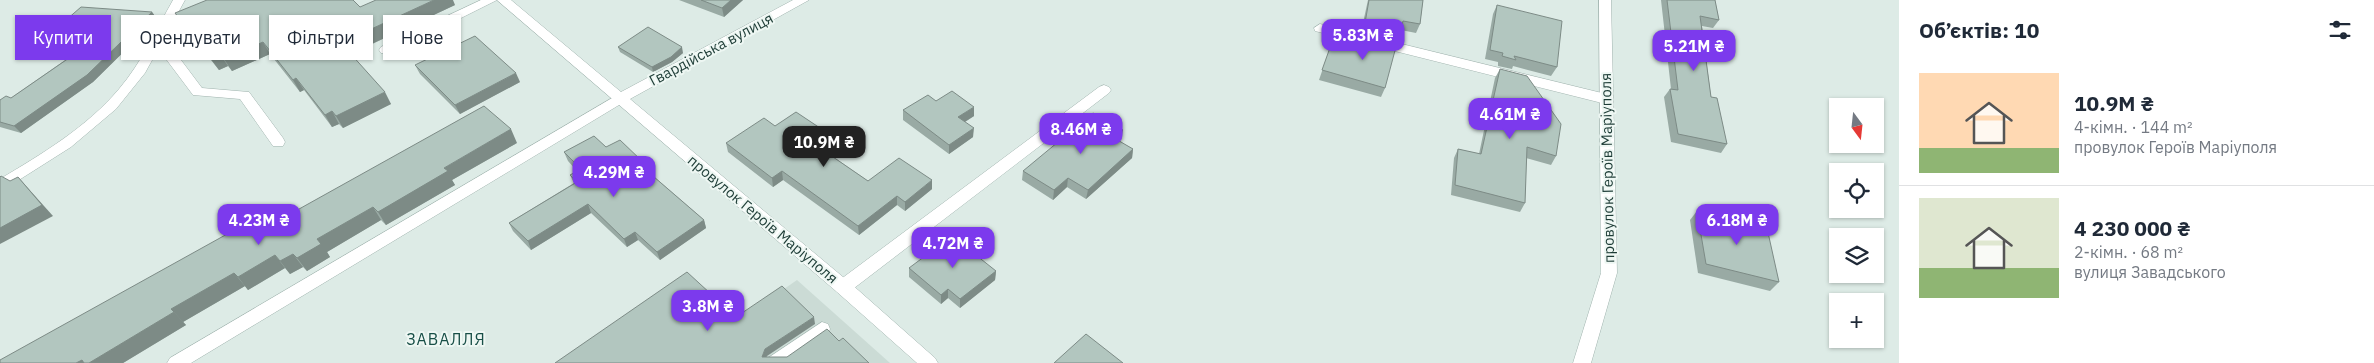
<!DOCTYPE html>
<html lang="uk">
<meta charset="utf-8">
<style>
:root{--surface:#fff;--page:#f2f2f3;--text:#1f2937;--muted:#747a83;--line:#e0e1e3;--accent:#7c3aed}
body{margin:0;font-family:"IBM Plex Sans",sans-serif;background:var(--page);color:var(--text);height:100vh;display:flex;flex-direction:column;font-size:19px;white-space:nowrap}
*{box-sizing:border-box;margin:0}
p{font-size:16px;color:var(--muted)}
.icon{flex:none;width:28px;height:28px;fill:none;stroke:currentColor;stroke-width:2;stroke-linecap:round;stroke-linejoin:round}
.map{position:relative;flex:1;overflow:hidden}
.panel{display:flex;flex-direction:column;background:var(--surface);width:475px}
.panel>*{flex:none}
.top-card{position:absolute;left:15px;top:15px;width:475px;height:45px;display:flex;gap:10px}
.needle{width:32px;rotate:165deg}
.fabs{position:absolute;left:1829px;top:98px;display:grid;gap:10px}
.fabs a{display:grid;place-items:center;width:55px;height:55px;border-radius:0px;background:var(--surface);box-shadow:0 1px 4px #0004;font-size:25px}
.price{position:absolute;translate:-50% -42px;padding:0 11px;border-radius:10px;background:var(--accent);color:#fff;font-size:16px;line-height:32px;filter:drop-shadow(0 1px 2px #0008)}
.price::after{content:'';position:absolute;left:50%;top:30px;width:15px;height:11px;margin-left:-8px;background:inherit;clip-path:polygon(0 0,100% 0,50% 100%)}
.price.active{background:#222;color:#fff}
ul{padding:0;list-style:none}
li{display:flex;align-items:center;gap:15px;height:125px;padding:0 20px}
li+li{border-top:1px solid var(--line)}
li span{display:grid;place-items:center;flex:none;width:140px;height:100px;border-radius:0px;color:#555}
li>.icon{margin-inline-start:auto}
span .icon{width:60px;height:60px;fill:#fffc;stroke-width:1}
li b{font-size:21px}
h2{display:flex;justify-content:space-between;align-items:center;height:60px;padding:0 20px;font-size:21px}
.pill{padding:0 18px;border-radius:0px;background:var(--surface);box-shadow:0 1px 4px #0004;font-size:18px;line-height:45px}
.pill.active{background:var(--accent);color:#fff}
main{display:flex;flex:1;min-height:0}
.map>svg:first-child{display:block}
.built{fill:#cbdbd5}
.lines{fill:none;stroke-linecap:round;stroke-linejoin:round}
.service-casing{stroke:#a0b3ae;stroke-width:1}
.minor-casing{stroke:#a0b3ae;stroke-width:1}
.service{fill:#fff;fill-rule:evenodd}
.minor{fill:#fff;fill-rule:evenodd}
.wall{fill:#99aaa4}
.shaded-wall{fill:#7d8b86}
.building{fill:#b2c6bf;stroke:#7d8b86}
.labels{text-anchor:middle;dominant-baseline:central;stroke-width:4;stroke-linejoin:round;paint-order:stroke}
.street-label{font-size:15px;fill:#1d3c36;stroke:#eef7f3}
.neighbourhood-label{font-size:16px;letter-spacing:1px;fill:#184f47;stroke:#eef7f3}
</style>
<main>
<div class="map">
<svg width="1899" height="363" viewBox="0 0 1899 363">
<rect width="100%" height="100%" fill="#ddebe6"/>
<polygon class="built" points="797,280 890,363 677,363"/>
<g class="lines">
<defs>
<g id="service">
<polygon points="481,0 497,0 391,53 381,53 379,50 381,47"/>
<polygon points="1320,24 1606,94 1613,99 1606,104 1315,31 1314,28"/>
<polygon points="158,35 163,36 202,88 249,92 283,138 285,142 283,146 273,146 240,99 193,95 151,39"/>
<polygon points="1104,85 1109,87 1111,90 1109,93 849,292 843,294 837,292 835,287 837,282 1099,87"/>
<polygon points="619,94 624,96 626,99 624,102 191,363 167,363 170,358"/>
<polygon points="822,322 828,324 830,329 828,334 787,363 765,363 768,358"/>
</g>
<g id="minor">
<path d="M173 0H185L145 73 116 109 71 147 0 192V179C42 154 87 127 119 89 142 62 156 30 173 0Z"/>
<polygon points="497,0 511,0 621,92 793,0 809,0 630,99 849,282 935,358 938,363 917,363 837,292"/>
<polygon points="1599,0 1611,0 1617,273 1591,363 1573,363 1601,273"/>
</g>
</defs>
<use href="#service" class="service-casing"/>
<use href="#minor" class="minor-casing"/>
<use href="#service" class="service"/>
<use href="#minor" class="minor"/>
</g>
<g class="wall">
<polygon points="679,0 743,0 724,17"/>
<polygon points="1368,0 1423,0 1420,24 1416,33 1401,30 1397,41 1361,32"/>
<polygon points="1661,0 1715,0 1719,20 1713,28 1702,26 1711,97 1727,144 1721,153 1671,142 1664,97 1670,89 1671,89"/>
<polygon points="455,5 351,54 391,104 343,128 339,124 332,127 304,90 300,92 270,54 232,71 228,66 219,70 183,25 175,13"/>
<polygon points="1497,5 1557,67 1551,76 1513,66 1512,69 1498,66 1498,62 1485,59 1493,14"/>
<polygon points="152,12 157,19 93,82 21,133 0,127 0,100 11,98 88,44 56,42 50,34"/>
<polygon points="1363,35 1385,88 1381,97 1319,80 1332,42 1358,49"/>
<polygon points="618,47 683,53 672,62 653,72 620,52"/>
<polygon points="415,65 520,82 460,114 420,74"/>
<polygon points="1500,69 1556,156 1551,165 1526,158 1525,203 1520,212 1451,195 1454,158 1458,149 1479,154 1495,78"/>
<polygon points="936,101 974,116 965,122 973,137 949,154 903,120 903,110"/>
<polygon points="775,126 833,145 825,151 868,181 932,189 905,211 897,205 859,235 783,180 773,187 728,152 726,143"/>
<polygon points="1121,139 1119,141 1133,149 1132,158 1086,199 1067,187 1053,200 1022,180 1023,171"/>
<polygon points="517,143 452,180 455,185 386,225 381,220 327,252 330,257 307,271 303,267 290,274 285,268 248,290 245,286 183,322 186,325 123,363 0,363 256,233"/>
<polygon points="606,147 645,169 704,220 706,228 660,260 638,240 627,247 591,213 531,250 513,231 509,223 574,183 570,175 577,171 568,161 564,152"/>
<polygon points="1697,211 1779,282 1770,291 1698,273 1690,220"/>
<polygon points="909,268 996,271 995,280 960,308 948,298 941,304 909,277"/>
</g>
<g class="shaded-wall">
<polygon points="434,0 453,0 455,5 348,55 341,43"/>
<polygon points="731,0 743,0 724,17 722,8"/>
<polygon points="152,12 157,19 93,82 21,133 14,126"/>
<polygon points="263,42 270,54 232,71 224,59"/>
<polygon points="682,47 683,53 672,62 653,72 652,67"/>
<polygon points="220,54 228,66 219,70 210,58"/>
<polygon points="516,73 520,82 460,114 455,105"/>
<polygon points="296,78 304,90 300,92 293,80"/>
<polygon points="385,92 391,104 343,128 336,116"/>
<polygon points="974,107 974,116 958,126 958,117"/>
<polygon points="332,111 339,124 332,127 325,115"/>
<polygon points="974,128 973,137 949,154 949,145"/>
<polygon points="511,129 517,143 452,180 455,185 386,225 378,212 444,168"/>
<polygon points="1123,130 1121,139 1112,147 1114,138"/>
<polygon points="832,136 833,145 818,155 817,146"/>
<polygon points="1133,149 1132,158 1086,199 1088,190"/>
<polygon points="643,162 646,170 639,164"/>
<polygon points="782,171 783,180 773,187 772,178"/>
<polygon points="18,177 53,216 0,244 0,228"/>
<polygon points="1068,178 1067,187 1053,200 1054,190"/>
<polygon points="932,180 932,189 905,211 905,202"/>
<polygon points="897,196 897,205 859,235 858,226"/>
<polygon points="588,204 591,213 531,250 528,241"/>
<polygon points="373,207 381,220 327,252 330,257 307,271 297,258 317,239"/>
<polygon points="704,220 706,228 660,260 657,252"/>
<polygon points="635,232 638,240 627,247 624,239"/>
<polygon points="293,254 303,267 290,274 280,261"/>
<polygon points="275,255 285,268 248,290 238,277"/>
<polygon points="996,271 995,280 960,308 960,299"/>
<polygon points="234,273 245,286 183,322 171,309"/>
<polygon points="948,289 948,298 941,304 941,295"/>
<polygon points="174,312 186,325 123,363 89,363"/>
<polygon points="814,317 815,324 767,356 764,363 762,357 765,349"/>
<polygon points="82,360 85,363 76,363"/>
</g>
<g class="building">
<polygon points="207,0 353,0 360,7 376,0 434,0 341,43 385,92 336,116 332,111 325,115 296,78 293,80 263,42 224,59 220,54 210,58 175,13"/>
<polygon points="701,0 731,0 722,8"/>
<polygon points="1369,0 1423,0 1420,24 1403,21 1400,32 1365,23"/>
<polygon points="1667,0 1715,0 1719,20 1700,16 1711,97 1717,98 1727,144 1678,134 1670,89 1678,90"/>
<polygon points="1497,5 1562,21 1557,67 1514,56 1516,60 1502,56 1503,53 1490,50"/>
<polygon points="81,7 152,12 87,75 14,126 0,122 0,100 6,96 11,98 98,38 50,34"/>
<polygon points="648,27 682,47 671,57 652,67 618,47"/>
<polygon points="1363,35 1397,43 1385,88 1322,70 1332,42 1360,50"/>
<polygon points="475,36 516,73 455,105 415,65"/>
<polygon points="1500,69 1527,76 1561,124 1556,156 1527,147 1525,203 1455,185 1458,149 1481,154"/>
<polygon points="952,91 974,107 958,117 974,128 949,145 903,110 928,95 936,101"/>
<polygon points="484,106 511,129 444,168 448,171 378,212 373,207 317,239 321,244 297,258 293,254 280,261 275,255 238,277 234,273 171,309 174,312 89,363 84,363 82,360 76,363 0,363 0,360 247,223 256,233"/>
<polygon points="796,112 832,136 817,146 868,181 899,158 932,180 905,202 897,196 858,226 782,171 772,178 726,143 764,118 775,126"/>
<polygon points="1093,113 1123,130 1114,138 1133,149 1088,190 1068,178 1054,190 1023,171"/>
<polygon points="594,136 606,147 620,140 643,162 639,164 704,220 657,252 635,232 624,239 588,204 528,241 509,223 577,182 570,175 581,169 564,152"/>
<polygon points="1,176 10,181 18,177 42,205 0,228 0,177"/>
<polygon points="1697,211 1767,228 1779,282 1706,264"/>
<polygon points="952,236 996,271 960,299 948,289 941,295 909,268"/>
<polygon points="687,272 736,317 782,286 814,317 765,349 762,357 787,357 827,329 839,341 843,338 869,363 555,363"/>
<polygon points="1086,334 1123,363 1054,363"/>
</g>
<g class="labels">
<g class="street-label">
<text transform="translate(711 49) rotate(-28)">Гвардійська вулиця</text>
<text transform="translate(1607 168) rotate(-91)">провулок Героїв Маріуполя</text>
<text transform="translate(763 219) rotate(40)">провулок Героїв Маріуполя</text>
</g>
<g class="neighbourhood-label">
<text x="446" y="339">ЗАВАЛЛЯ</text>
</g>
</g>
</svg>
<div class="fabs">
<a><svg class="needle" viewBox="-14 -14 28 28"><path d="M0-13l5 13h-10z" fill="#e53935"/><path d="M0 13l5-13h-10z" fill="#747a83"/></svg></a>
<a><svg class="icon" aria-label="locate" viewBox="0 0 24 24"><circle cx="12" cy="12" r="6"/><path d="M12 2v4M12 18v4M2 12h4M18 12h4"/></svg></a>
<a><svg class="icon" aria-label="layers" viewBox="0 0 24 24"><path d="M12 4l9 5-9 5-9-5zM3 14l9 5 9-5"/></svg></a>
<a>+</a>
</div>
<b class="price" style="left:1363px;top:61px">5.83M ₴</b>
<b class="price" style="left:1694px;top:72px">5.21M ₴</b>
<b class="price" style="left:1510px;top:140px">4.61M ₴</b>
<b class="price" style="left:1081px;top:155px">8.46M ₴</b>
<b class="price active" style="left:824px;top:168px">10.9M ₴</b>
<b class="price" style="left:614px;top:198px">4.29M ₴</b>
<b class="price" style="left:259px;top:246px">4.23M ₴</b>
<b class="price" style="left:1737px;top:246px">6.18M ₴</b>
<b class="price" style="left:953px;top:269px">4.72M ₴</b>
<b class="price" style="left:708px;top:332px">3.8M ₴</b>
<div class="top-card">
<a class="pill active">Купити</a>
<a class="pill">Орендувати</a>
<a class="pill">Фільтри</a>
<a class="pill">Нове</a>
</div>
</div>
<section class="panel">
<h2>Об’єктів: 10<svg class="icon" aria-label="filters" viewBox="0 0 24 24"><path d="M4 7h16M4 17h16"/><circle cx="9" cy="7" r="2"/><circle cx="15" cy="17" r="2"/></svg></h2>
<ul>
<li><span style="background:linear-gradient(#ffd9b3 75%,#8fb573 0)"><svg class="icon" aria-label="home" viewBox="0 0 24 24"><path d="M3 11l9-7 9 7M6 9v11h12V9"/></svg></span><div><b>10.9M ₴</b><p>4-кімн. · 144 m²</p><p>провулок Героїв Маріуполя</p></div></li>
<li><span style="background:linear-gradient(#dfe7d0 70%,#8fb573 0)"><svg class="icon" aria-label="home" viewBox="0 0 24 24"><path d="M3 11l9-7 9 7M6 9v11h12V9"/></svg></span><div><b>4 230 000 ₴</b><p>2-кімн. · 68 m²</p><p>вулиця Завадського</p></div></li>
</ul>
</section>
</main>
